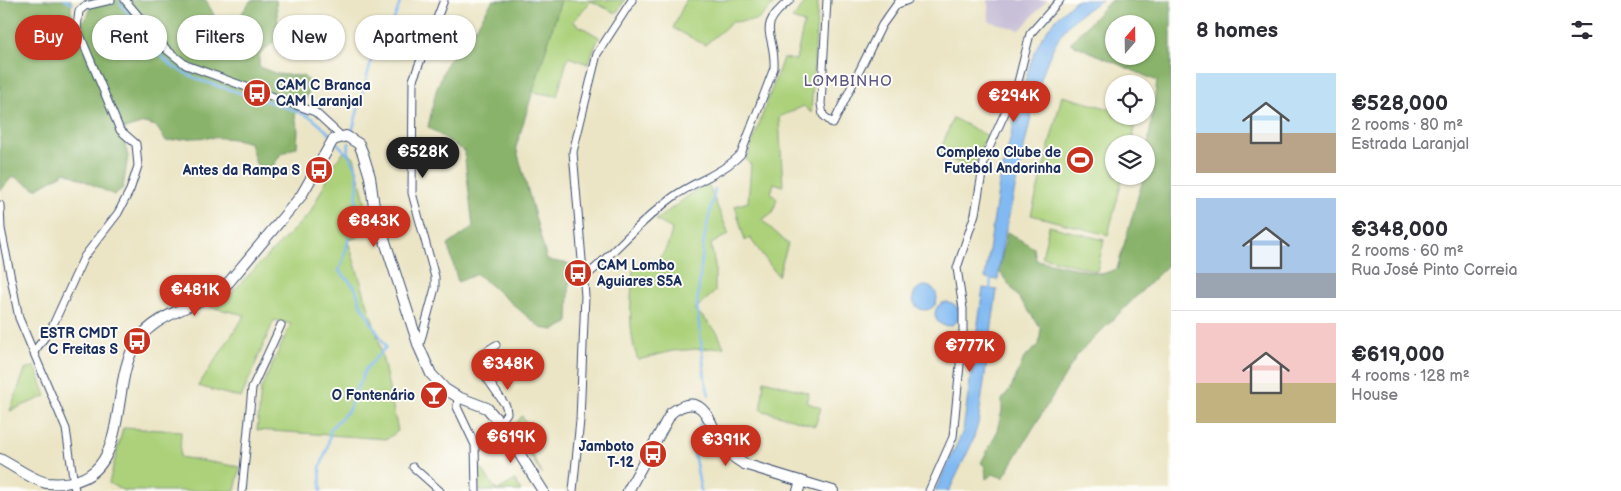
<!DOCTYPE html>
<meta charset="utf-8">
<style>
:root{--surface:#fff;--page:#f2f2f3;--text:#2b2b33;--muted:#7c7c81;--line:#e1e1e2;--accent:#c8321e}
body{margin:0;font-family:"Balsamiq Sans",sans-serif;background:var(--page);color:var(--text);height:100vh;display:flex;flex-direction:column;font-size:19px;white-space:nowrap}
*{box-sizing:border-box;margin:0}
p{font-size:16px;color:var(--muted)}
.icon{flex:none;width:28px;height:28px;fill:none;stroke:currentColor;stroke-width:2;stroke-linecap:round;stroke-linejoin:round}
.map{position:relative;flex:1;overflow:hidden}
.details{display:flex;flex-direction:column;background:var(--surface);width:450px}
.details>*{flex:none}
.banner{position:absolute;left:15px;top:15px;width:475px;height:45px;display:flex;gap:10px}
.needle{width:32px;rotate:20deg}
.tools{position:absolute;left:1105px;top:15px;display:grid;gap:10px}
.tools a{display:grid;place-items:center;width:50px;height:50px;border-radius:50%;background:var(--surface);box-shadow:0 1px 4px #0004;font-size:25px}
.price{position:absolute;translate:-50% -42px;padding:0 11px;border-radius:18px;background:var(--accent);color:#fff;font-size:16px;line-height:32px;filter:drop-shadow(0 1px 2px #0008)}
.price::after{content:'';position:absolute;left:50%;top:30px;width:15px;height:11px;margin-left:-8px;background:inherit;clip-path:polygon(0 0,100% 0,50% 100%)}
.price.active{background:#222;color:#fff}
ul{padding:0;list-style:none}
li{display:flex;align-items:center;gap:15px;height:125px;padding:0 25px}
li+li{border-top:1px solid var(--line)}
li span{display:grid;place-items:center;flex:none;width:140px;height:100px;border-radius:0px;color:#555}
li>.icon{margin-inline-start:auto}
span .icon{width:60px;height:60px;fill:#fffc;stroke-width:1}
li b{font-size:21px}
h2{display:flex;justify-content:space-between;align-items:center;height:60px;padding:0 25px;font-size:21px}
.pill{padding:0 18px;border-radius:22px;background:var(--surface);box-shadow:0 1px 4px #0004;font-size:18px;line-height:45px}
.pill.active{background:var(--accent);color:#fff}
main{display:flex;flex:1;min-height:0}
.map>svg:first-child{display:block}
.industrial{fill:#c8bfd8}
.green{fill:#acd17a;stroke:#64806c}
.forest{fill:#89b36a;stroke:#527164;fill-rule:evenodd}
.water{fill:#81baf2;stroke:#4e74a8}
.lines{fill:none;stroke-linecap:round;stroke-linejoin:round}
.stream{stroke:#81baf2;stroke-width:2.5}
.street-casing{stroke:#3a4a6d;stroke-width:9}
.secondary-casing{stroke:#3a4a6d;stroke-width:12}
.street{stroke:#fff;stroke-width:7}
.secondary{stroke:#fff;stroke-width:10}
.labels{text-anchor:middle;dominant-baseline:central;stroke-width:4;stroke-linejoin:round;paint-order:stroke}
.poi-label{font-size:14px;font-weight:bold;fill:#1b2f5e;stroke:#fdfcf7;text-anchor:end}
.neighbourhood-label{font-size:15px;letter-spacing:1px;fill:#5e5984;stroke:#fdfcf7}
</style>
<main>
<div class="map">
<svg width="1171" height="491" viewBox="0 0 1171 491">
<rect width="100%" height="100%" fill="#fdfcf7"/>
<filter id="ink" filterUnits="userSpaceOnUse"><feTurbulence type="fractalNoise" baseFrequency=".02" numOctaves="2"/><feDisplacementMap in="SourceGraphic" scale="10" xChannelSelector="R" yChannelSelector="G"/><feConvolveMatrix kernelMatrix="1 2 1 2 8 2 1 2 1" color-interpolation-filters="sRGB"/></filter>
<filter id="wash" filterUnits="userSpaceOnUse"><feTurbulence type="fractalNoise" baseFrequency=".0096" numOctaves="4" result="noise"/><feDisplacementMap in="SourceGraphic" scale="20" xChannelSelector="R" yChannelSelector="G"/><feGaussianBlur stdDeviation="1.12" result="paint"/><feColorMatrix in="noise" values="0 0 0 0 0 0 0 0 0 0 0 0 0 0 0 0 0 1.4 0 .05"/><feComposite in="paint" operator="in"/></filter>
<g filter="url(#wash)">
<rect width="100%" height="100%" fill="#ebe5c5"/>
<polygon class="industrial" points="988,0 1047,0 1020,30 989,21"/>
<g class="green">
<polygon points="561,0 625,0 616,13 591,1 573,22 599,37 588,64 568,57 557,96 532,92"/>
<polygon points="686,0 778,0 758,20 732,22 705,45 673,28"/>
<polygon points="808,0 818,0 811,113 804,106 779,117 783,186 774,183 771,193 777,199 773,212 762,220 788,244 778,276 750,238 745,241 735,206 748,202 751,165 746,160 783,58 796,60 804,23 792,19"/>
<polygon points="1062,96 1114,110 1114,116 1138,116 1131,144 1114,144 1114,176 1123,176 1108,235 1031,215"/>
<polygon points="953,118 988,136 978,150 975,170 939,154"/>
<polygon points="345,151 354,157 372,230 348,241 379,341 398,431 387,439 257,430 261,389 291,324 274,320 241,398 198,386 245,315 210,307 226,298 310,213 336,161"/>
<path d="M707 182 729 234 711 244 715 265V292L695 309 717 332 724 347 672 351 638 360C627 331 631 300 633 270 658 263 666 257 672 229L656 220Z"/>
<polygon points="1049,226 1104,240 1097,271 1042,257"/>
<polygon points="35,366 46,396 10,411 25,370"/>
<polygon points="764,380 809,393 806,402 821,408 815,426 761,410"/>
<polygon points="522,416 528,426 531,452 542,474 513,428"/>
<polygon points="123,428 181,431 180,457 240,467 235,491 124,491 109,483"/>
<polygon points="477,462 497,491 515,480 521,491 478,491"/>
</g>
<g class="forest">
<path d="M0 0H71V11L77 27 89 14 90 0H206L216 19 233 26 251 0H276L279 37 259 55V67L277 74 303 76 312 84 306 99 295 115 298 130 297 147 281 154 271 169 256 164 250 143C229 135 189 137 166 141L156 126 144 123 121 130 128 156 123 188 114 195 66 172 36 189 13 176 0 191Z"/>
<polygon points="493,0 561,0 516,147 547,260 570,264 568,323 554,330 541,328 477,274 458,282 448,245 473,227 464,151 428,127 436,91 447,62 473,32"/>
<path d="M1111 0H1171V262L1078 354 1003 478 993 474 986 479 985 466 981 463 996 434 1002 411V400L1012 386 1024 358 1039 345 1041 328 999 271 1007 232 1034 248 1036 260 1102 274 1117 269 1144 176H1146V159L1157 81 1070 43ZM1114 24H1146V56H1114Z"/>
</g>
<g class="water">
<path d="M1076 0H1102C1095 5 1088 8 1082 13 1052 36 1045 66 1035 100L1021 96C1034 49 1038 33 1076 0Z"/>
<polygon points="1018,108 1032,112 1002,247 998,280 985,278 999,184"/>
<circle cx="925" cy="298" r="12"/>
<polygon points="983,288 997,290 978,424 972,443 949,491 935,491 963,431"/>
<circle cx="947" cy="314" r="12"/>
</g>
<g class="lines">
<g class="stream">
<polyline points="65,0 73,4"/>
<polyline points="120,3 163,58 175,68 199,80 291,109 312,118 330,134"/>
<polyline points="1022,111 1029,96"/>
<polyline points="352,132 372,58 387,39 401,0"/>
<polyline points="337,143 348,155"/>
<polyline points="990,291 991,276"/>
<polyline points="709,395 705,379 697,305 704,239 715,189"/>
<path d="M321 491 320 468 327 449 331 428 349 410 354 392 361 382 364 371 386 347 361 305 355 287 339 271C347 250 361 192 357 171 354 158 347 162 349 143"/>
<polyline points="701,491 693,448 701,422"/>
</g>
</g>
</g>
<g filter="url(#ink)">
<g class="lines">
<defs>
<g id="street">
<polyline points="125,0 167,50 186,65 315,112 341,136"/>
<polyline points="827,0 821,104 823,115 833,124 882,25 900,0"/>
<polyline points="898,4 908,0"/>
<polyline points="0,205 1,229 19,318 66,429 75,491"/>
<path d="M584 278C615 252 640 221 673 197 695 181 722 174 741 154L774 68C776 32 754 29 790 0"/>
<polyline points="496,345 483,353 479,367 506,406 507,413 500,423"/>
<polyline points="419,347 435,288 435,277 412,193 413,80 444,0"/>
<polyline points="34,352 52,327 84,257 118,213 130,190 138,166 136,144 120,130 77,28 79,11 85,6 111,0"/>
<polyline points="458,397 457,407 475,445 476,491"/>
<polyline points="413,467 440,491"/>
<polyline points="242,491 252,388 281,325"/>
<polyline points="573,491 580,420 585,296 573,152 597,54 632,0"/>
<polyline points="929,491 953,437 963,334 963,309 957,268 975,214 985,157 1017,86 1030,34 1060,0"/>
</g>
<g id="secondary">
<path d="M0 459C14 466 32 480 47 483 138 491 105 386 138 340 160 310 202 307 229 282L301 196 333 140 346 136 359 144 363 154 370 177 374 207 419 347 431 374 445 389 458 397 487 408 500 423 543 491"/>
<path d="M628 491 671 413C703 389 709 421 721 444 726 453 736 459 744 464L833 491"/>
<polyline points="798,491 801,481"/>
</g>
</defs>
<use href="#street" class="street-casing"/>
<use href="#secondary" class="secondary-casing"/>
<use href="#street" class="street"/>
<use href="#secondary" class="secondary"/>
</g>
</g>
<defs>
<symbol id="bus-disc" viewBox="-11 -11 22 22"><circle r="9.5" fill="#c8321e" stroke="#fdfcf7"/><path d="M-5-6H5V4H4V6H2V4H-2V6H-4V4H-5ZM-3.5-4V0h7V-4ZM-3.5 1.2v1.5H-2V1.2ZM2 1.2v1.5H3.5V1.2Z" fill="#fff"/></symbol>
<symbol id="stadium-disc" viewBox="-11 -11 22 22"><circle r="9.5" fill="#c8321e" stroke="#fdfcf7"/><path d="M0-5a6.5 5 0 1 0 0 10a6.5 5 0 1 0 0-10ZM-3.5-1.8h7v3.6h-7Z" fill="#fff"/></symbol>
<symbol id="bar-disc" viewBox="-11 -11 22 22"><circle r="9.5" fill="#c8321e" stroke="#fdfcf7"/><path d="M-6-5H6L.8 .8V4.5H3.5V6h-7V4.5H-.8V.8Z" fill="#fff"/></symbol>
</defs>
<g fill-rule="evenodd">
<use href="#bus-disc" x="241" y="77" width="32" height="32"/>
<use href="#stadium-disc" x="1064" y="144" width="32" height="32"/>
<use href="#bus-disc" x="303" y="154" width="32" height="32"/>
<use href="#bus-disc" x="562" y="257" width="32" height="32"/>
<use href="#bus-disc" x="121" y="325" width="32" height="32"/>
<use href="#bar-disc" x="418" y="379" width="32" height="32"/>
<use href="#bus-disc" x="637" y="438" width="32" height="32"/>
</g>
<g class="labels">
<g class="poi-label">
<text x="276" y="85" text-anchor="start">CAM C Branca<tspan x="276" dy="16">CAM Laranjal</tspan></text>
<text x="1061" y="152">Complexo Clube de<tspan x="1061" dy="16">Futebol Andorinha</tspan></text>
<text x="300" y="170">Antes da Rampa S</text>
<text x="597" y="265" text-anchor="start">CAM Lombo<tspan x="597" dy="16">Aguiares S5A</tspan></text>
<text x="118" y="333">ESTR CMDT<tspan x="118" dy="16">C Freitas S</tspan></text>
<text x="415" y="395">O Fontenário</text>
<text x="634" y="446">Jamboto<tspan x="634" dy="16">T-12</tspan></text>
</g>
<g class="neighbourhood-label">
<text x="848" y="81">LOMBINHO</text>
</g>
</g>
</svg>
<div class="tools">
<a><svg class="needle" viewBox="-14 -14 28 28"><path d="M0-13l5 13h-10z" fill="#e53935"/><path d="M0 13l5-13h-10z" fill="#7c7c81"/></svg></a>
<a><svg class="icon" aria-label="locate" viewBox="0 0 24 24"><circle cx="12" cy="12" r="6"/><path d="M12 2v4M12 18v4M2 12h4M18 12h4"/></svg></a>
<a><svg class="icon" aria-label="layers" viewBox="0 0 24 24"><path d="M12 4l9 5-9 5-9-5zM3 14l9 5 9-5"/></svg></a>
</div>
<b class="price" style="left:1014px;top:123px">€294K</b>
<b class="price active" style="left:423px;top:179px">€528K</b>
<b class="price" style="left:374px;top:248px">€843K</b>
<b class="price" style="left:195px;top:317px">€481K</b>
<b class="price" style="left:970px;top:373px">€777K</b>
<b class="price" style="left:508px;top:391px">€348K</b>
<b class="price" style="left:511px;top:464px">€619K</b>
<b class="price" style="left:726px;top:467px">€391K</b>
<div class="banner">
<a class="pill active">Buy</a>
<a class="pill">Rent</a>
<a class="pill">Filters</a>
<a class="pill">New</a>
<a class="pill">Apartment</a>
</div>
</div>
<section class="details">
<h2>8 homes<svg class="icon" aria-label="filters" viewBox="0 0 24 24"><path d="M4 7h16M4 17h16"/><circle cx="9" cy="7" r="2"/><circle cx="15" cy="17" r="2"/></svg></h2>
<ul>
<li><span style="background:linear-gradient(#bfe0f5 60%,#b9a48a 0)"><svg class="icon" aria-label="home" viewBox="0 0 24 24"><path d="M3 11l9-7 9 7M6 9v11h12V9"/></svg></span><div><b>€528,000</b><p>2 rooms · 80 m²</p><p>Estrada Laranjal</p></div></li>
<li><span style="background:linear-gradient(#a9c7e8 75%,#9aa5b1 0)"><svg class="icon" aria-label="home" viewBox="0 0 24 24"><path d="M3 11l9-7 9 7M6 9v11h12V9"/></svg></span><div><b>€348,000</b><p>2 rooms · 60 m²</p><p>Rua José Pinto Correia</p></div></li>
<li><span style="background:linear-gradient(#f6c9c9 60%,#c2b280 0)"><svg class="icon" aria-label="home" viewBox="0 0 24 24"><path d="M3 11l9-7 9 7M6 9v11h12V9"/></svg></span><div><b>€619,000</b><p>4 rooms · 128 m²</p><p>House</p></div></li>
</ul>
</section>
</main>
